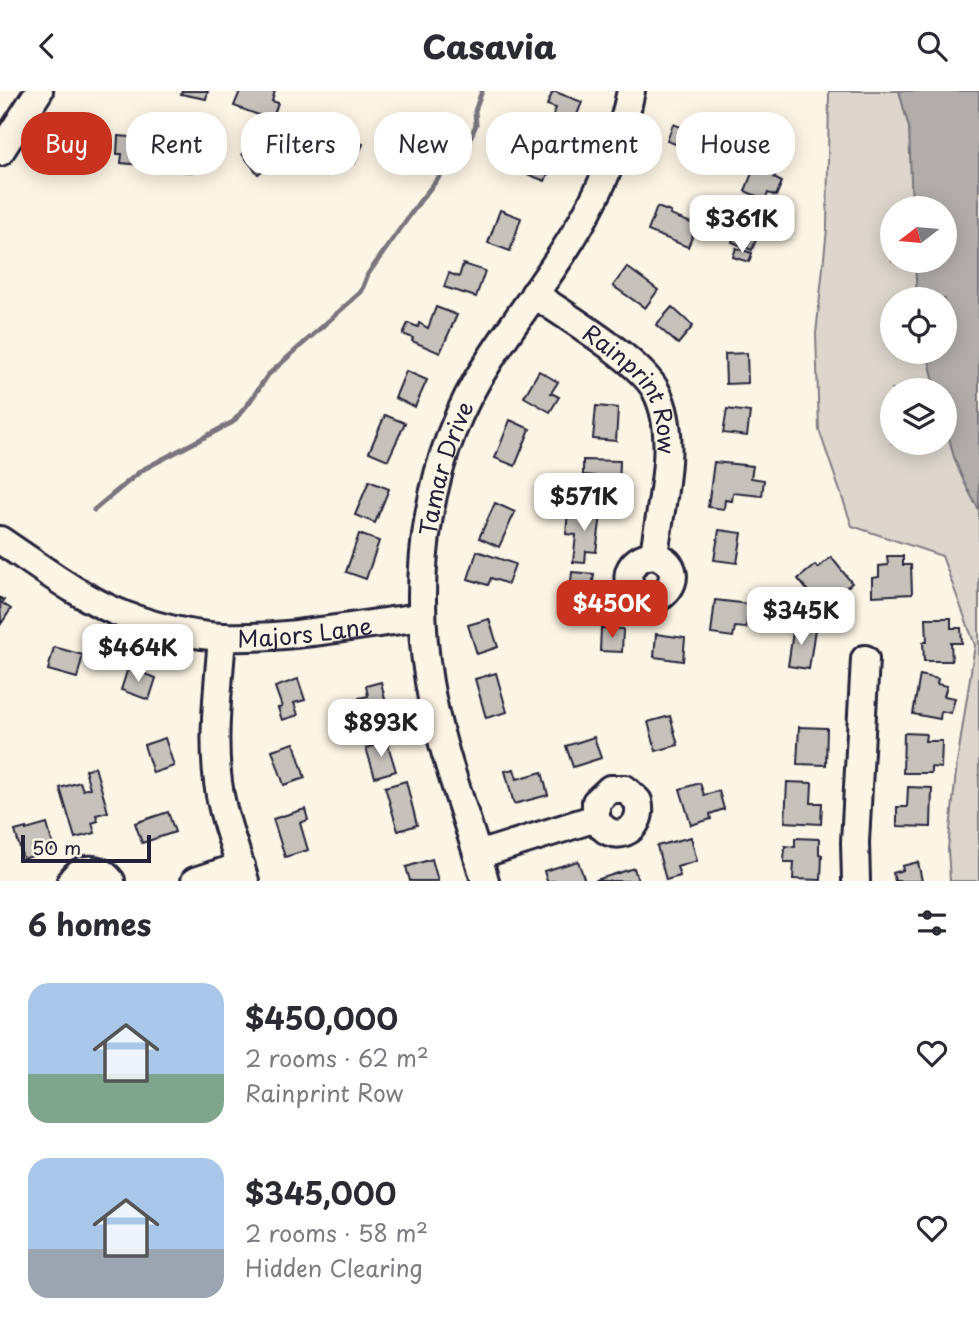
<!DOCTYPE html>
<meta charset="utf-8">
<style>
:root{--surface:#fff;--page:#f7f7f7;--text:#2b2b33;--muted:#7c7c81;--accent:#c8321e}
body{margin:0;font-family:"Playpen Sans",sans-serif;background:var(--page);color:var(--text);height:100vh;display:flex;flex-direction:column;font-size:26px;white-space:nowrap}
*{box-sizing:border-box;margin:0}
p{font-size:23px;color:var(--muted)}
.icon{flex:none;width:38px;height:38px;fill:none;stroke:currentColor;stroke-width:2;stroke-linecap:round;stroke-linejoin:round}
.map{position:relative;height:790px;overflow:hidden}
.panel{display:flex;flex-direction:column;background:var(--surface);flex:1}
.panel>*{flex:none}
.guide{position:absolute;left:21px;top:21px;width:938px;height:63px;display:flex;gap:14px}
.needle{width:46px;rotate:254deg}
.tools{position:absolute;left:880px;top:105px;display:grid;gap:14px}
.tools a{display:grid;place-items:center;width:77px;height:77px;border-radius:50%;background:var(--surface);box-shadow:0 4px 18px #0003;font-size:35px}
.scale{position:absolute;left:21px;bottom:18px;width:130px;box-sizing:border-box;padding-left:7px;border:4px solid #22223b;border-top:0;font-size:19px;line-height:24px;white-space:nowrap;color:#22223b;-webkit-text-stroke:5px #fcf5e5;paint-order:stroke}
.price{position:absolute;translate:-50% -60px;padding:0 16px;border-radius:14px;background:#fff;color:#222;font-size:23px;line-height:46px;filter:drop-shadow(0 2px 4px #0008)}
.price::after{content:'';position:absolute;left:50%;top:42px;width:21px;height:16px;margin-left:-10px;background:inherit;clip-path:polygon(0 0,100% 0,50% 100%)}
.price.current{background:var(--accent);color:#fff}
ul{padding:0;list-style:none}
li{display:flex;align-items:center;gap:21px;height:175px;padding:0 28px}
li span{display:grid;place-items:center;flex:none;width:196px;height:140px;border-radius:21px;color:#555}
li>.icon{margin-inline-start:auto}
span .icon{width:84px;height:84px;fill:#fffc;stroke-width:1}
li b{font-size:30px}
h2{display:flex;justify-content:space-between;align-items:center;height:84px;padding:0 28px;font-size:30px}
.tag{padding:0 24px;border-radius:28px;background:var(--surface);box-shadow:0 4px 18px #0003;font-size:24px;line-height:63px}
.tag.current{background:var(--accent);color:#fff}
header{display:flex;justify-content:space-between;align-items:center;height:91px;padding:0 28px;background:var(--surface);font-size:32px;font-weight:800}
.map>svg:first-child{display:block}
.green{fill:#dcd6cc;stroke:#7f7c84;stroke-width:2;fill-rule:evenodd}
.water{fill:#b2adab;stroke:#78757e;stroke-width:2}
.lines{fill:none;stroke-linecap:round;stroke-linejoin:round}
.stream{stroke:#78757e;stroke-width:5}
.building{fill:#c6c1bb;stroke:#22223b;stroke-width:2}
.minor-casing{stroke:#22223b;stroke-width:32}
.minor{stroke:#fcf5e5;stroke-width:26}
.labels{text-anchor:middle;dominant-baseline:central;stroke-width:5;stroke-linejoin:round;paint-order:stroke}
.street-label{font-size:23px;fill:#22223b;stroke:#fcf5e5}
</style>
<header><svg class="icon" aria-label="back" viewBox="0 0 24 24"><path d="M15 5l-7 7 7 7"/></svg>Casavia<svg class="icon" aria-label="search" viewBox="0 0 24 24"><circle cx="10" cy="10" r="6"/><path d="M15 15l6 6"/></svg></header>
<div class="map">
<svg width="979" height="790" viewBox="0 0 979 790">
<rect width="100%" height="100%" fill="#fcf5e5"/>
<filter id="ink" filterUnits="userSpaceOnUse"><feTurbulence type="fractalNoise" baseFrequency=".0143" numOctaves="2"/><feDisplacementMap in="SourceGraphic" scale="14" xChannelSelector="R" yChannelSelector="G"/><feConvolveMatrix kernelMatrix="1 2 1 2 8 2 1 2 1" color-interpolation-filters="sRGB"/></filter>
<g filter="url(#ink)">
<path class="green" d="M829 0H979V790H950L948 758 957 672 975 554 942 465 852 435 819 339 816 243 827 138ZM892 117H945V170H892ZM892 208H945V261H892ZM892 299H945V352H892Z"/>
<path class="water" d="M899 0H979V419C954 375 945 350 945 299H936L927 261H945V208H917L915 170H945V117H912L909 37Z"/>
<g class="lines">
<polyline class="stream" points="94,419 142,379 233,331 248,313 268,284 361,201 368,183 420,110 448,75 462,65 476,34 475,20 482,0"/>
</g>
<g class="building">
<polygon points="182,0 208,0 206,8 181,3"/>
<polygon points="240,0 275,0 272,10 278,12 272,29 234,15"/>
<polygon points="553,0 582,11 569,44 549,36 556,17 547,14"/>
<polygon points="61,24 76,32 80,25 95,33 84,55 77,51 69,66 45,53"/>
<polygon points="319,27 355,42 352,49 363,53 355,72 308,52"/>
<polygon points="673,33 698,43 701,34 723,42 714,67 667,50"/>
<polygon points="271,38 288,59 258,83 242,63"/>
<polygon points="529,41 560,53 545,90 524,82 535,54 526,50"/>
<polygon points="118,45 155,48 153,75 121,72 122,63 117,63"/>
<polygon points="193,50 209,51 207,76 192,75 192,81 168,79 170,54 193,56"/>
<polygon points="755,74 776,82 774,87 782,91 776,105 768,102 765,109 745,100"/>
<polygon points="657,116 671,121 670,124 697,134 688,156 648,140"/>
<polygon points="500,119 521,127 510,160 488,152"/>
<polygon points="742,125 762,133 752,159 732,151"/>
<polygon points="736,157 752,162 749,171 733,166"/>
<polygon points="463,173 485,180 476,206 444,196 449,182 459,186"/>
<polygon points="627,176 658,199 645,217 613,195"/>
<polygon points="436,216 457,224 440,262 412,250 413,247 403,243 408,232 418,236 419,232 428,237"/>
<polygon points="672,216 693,235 678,253 656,234"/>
<polygon points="747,262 748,292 726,293 725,263"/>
<polygon points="406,280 427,289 415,316 395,307"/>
<polygon points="539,280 558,291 551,302 559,306 550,321 524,306"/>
<polygon points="596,315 618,317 616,350 593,348"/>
<polygon points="727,318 750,321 747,345 723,342"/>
<polygon points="385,324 405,332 388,369 369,361"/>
<polygon points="510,329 530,338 515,375 495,367"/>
<polygon points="583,369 620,370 619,402 593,401 594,385 583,384"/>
<polygon points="714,371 753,375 751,387 764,389 762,405 733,402 732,410 725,409 724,418 708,416"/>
<polygon points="369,390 389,398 375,432 355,424"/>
<polygon points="495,412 515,421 499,456 479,447"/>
<polygon points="568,420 601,424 596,461 586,460 585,472 573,471 576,444 566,443"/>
<polygon points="719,439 742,442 737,472 714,469"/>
<polygon points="359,443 379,450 366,488 346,481"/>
<polygon points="477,460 515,473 508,493 491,487 488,494 468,488"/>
<polygon points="887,465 903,465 903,474 911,474 912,503 872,505 872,487 879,486 879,475 888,474"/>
<polygon points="831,466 852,492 836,505 843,514 828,525 798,488 815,474 818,477"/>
<polygon points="572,481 594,483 590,512 569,509"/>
<polygon points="0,507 4,509 2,512 11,518 1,533"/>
<polygon points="715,509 749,513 746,537 735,536 733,546 711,543"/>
<polygon points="926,527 951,527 951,537 961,537 962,552 951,552 952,570 924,570 923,551 927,551"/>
<polygon points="489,528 498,556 477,563 468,534"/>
<polygon points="794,534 815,538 809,578 788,575"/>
<polygon points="601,537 623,538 622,561 600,560"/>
<polygon points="656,543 685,547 683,570 654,566"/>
<polygon points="54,556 83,564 77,587 48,579"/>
<polygon points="128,577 156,587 149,609 121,599"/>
<polygon points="496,582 507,621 486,627 475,588"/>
<polygon points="920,584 938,588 937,593 947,595 944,605 955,607 951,622 941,620 940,628 913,623"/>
<polygon points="298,588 305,609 294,612 298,624 282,629 278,617 282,616 275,596"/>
<polygon points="381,591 389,625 365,631 359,607 368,605 366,595"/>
<polygon points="670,625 678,654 656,660 648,631"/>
<polygon points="799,636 827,637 826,674 797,673"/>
<polygon points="904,642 926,643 925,650 942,650 941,677 931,676 931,682 903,682"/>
<polygon points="594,646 601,667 573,676 566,655"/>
<polygon points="165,647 174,675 153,682 144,654"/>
<polygon points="387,651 396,680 375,686 366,657"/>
<polygon points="294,652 305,687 284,694 272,659"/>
<polygon points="95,676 108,721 96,724 98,730 92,732 95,742 75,747 60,697 80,691 83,699 90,697 85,679"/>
<polygon points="514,678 517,688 542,681 548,704 514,713 505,680"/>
<polygon points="406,690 417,734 398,740 385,696"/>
<polygon points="787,691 812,692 811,712 822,712 821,733 785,731"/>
<polygon points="700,692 704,704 719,700 724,718 710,723 711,728 691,734 680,698"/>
<polygon points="908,696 932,697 931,736 897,735 897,716 907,716"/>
<polygon points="305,718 308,729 300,732 308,759 285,766 273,728"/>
<polygon points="168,721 175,741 142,752 135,732"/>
<polygon points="47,733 54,758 23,768 15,740 26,737 26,739"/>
<polygon points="691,746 697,770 677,776 680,785 666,789 657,755"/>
<polygon points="795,747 819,748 819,763 822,764 821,789 793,788 794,771 784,771 785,755 795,756"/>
<polygon points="432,768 438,790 410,790 406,776"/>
<polygon points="578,770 585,790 547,790 544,780"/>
<polygon points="918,771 922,790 895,790 893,782 903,779 902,775"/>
<polygon points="634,777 638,790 596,790 596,789"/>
</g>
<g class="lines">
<defs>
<g id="minor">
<polyline points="0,61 39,0"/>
<path id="s1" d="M534 203C564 224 641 270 656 300 680 346 660 415 654 464 698 479 654 530 632 498 621 480 637 465 654 464"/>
<path id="s2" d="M0 449C39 475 80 507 124 524 155 535 191 545 224 546 290 548 357 534 422 526"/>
<path d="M222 546C218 603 209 662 223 718 229 742 238 766 245 790"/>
<path d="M478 764 596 727V711L610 698H625L638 710C646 741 610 756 596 727"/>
<path d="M71 790C82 774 100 776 111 790"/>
<polyline points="195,790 241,775"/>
<path id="s3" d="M485 790C467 724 440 659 429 591 411 482 427 363 489 270 523 217 564 167 593 110 611 76 623 38 631 0"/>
<polyline points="856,790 855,751 865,568"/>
</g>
</defs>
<use href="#minor" class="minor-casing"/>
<use href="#minor" class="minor"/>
</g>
</g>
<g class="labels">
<g class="street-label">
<text stroke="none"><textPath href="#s1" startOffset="142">Rainprint Row</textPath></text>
<text stroke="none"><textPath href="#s3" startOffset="424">Tamar Drive</textPath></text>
<text stroke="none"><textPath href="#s2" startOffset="329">Majors Lane</textPath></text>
</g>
</g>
</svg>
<div class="tools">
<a><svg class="needle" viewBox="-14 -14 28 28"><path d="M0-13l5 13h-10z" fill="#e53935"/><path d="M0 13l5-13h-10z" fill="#7c7c81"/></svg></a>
<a><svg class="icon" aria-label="locate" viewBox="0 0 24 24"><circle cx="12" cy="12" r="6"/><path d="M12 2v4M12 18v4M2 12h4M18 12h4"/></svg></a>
<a><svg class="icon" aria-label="layers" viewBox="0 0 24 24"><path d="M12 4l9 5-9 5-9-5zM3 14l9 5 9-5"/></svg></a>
</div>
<div class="scale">50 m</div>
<b class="price" style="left:742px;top:164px">$361K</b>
<b class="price" style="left:584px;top:442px">$571K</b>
<b class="price current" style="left:612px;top:549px">$450K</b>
<b class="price" style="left:801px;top:556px">$345K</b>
<b class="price" style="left:138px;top:593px">$464K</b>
<b class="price" style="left:381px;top:668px">$893K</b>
<div class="guide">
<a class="tag current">Buy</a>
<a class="tag">Rent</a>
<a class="tag">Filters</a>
<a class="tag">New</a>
<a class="tag">Apartment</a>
<a class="tag">House</a>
</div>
</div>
<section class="panel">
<h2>6 homes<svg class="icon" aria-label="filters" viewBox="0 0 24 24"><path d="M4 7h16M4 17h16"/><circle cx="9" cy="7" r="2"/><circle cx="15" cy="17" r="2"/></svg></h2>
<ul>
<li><span style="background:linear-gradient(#a9c7e8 65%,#7fa58c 0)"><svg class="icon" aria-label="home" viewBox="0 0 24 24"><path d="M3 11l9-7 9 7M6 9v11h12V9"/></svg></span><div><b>$450,000</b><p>2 rooms · 62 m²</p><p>Rainprint Row</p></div><svg class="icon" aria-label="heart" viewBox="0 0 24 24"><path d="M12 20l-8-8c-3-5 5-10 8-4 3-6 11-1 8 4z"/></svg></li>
<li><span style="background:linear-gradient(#a9c7e8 65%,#9aa5b1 0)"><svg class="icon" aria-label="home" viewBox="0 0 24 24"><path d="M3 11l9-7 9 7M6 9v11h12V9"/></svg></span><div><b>$345,000</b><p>2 rooms · 58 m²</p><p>Hidden Clearing</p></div><svg class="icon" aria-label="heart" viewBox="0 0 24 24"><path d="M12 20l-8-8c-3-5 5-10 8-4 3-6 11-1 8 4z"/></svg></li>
</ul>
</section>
